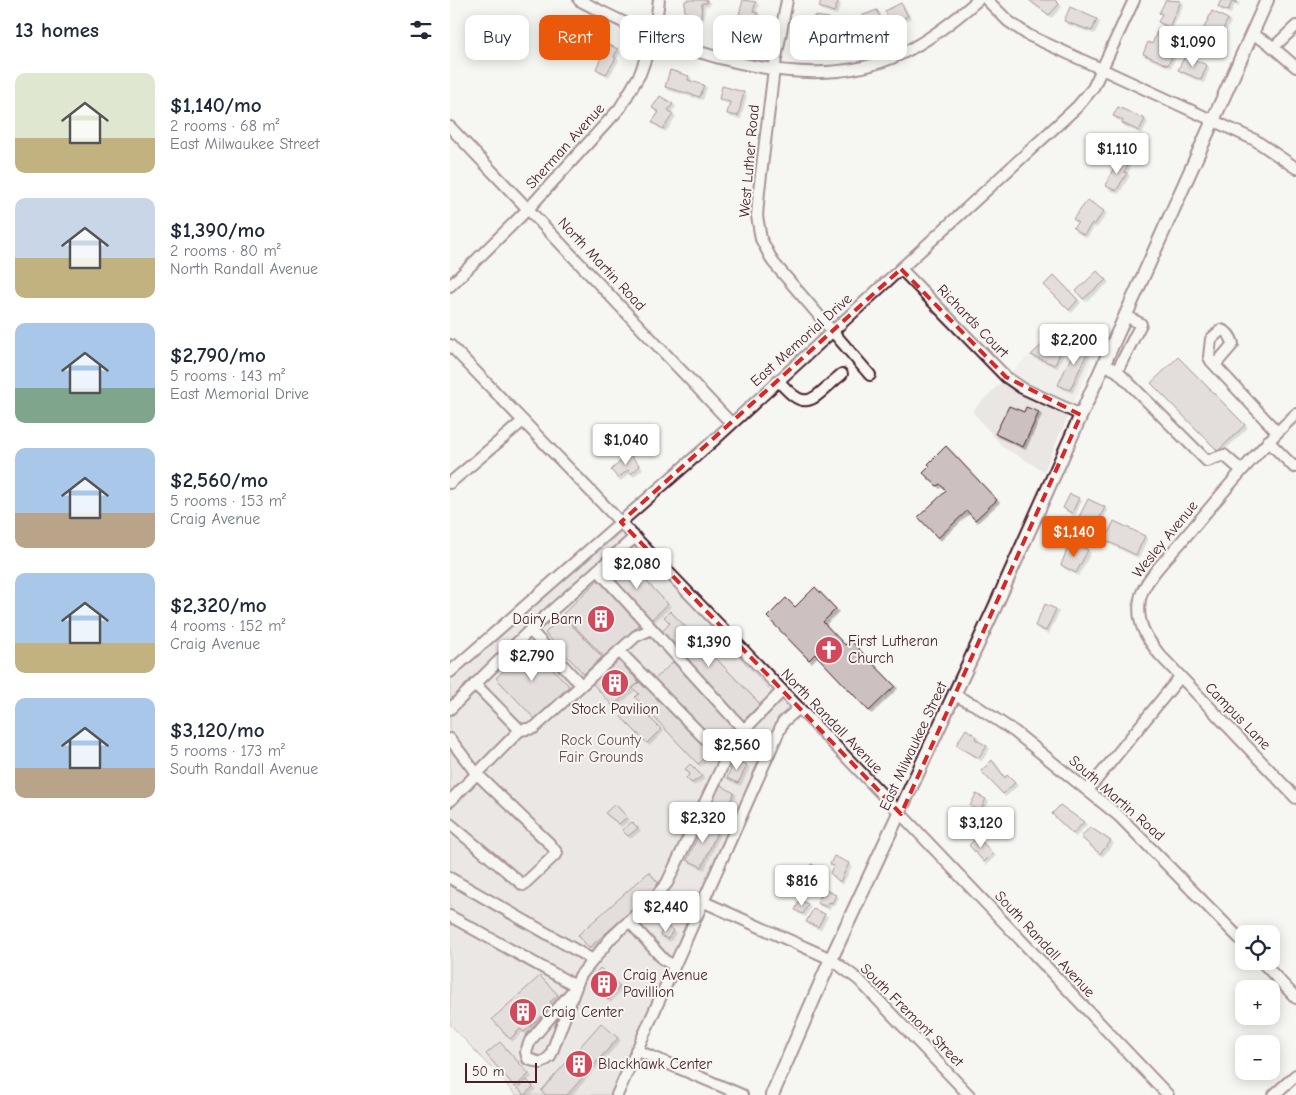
<!DOCTYPE html>
<meta charset="utf-8">
<style>
:root{--surface:#fff;--page:#f6f6f7;--text:#1f2937;--muted:#747a83;--accent:#ea580c}
body{margin:0;font-family:"Comic Neue",sans-serif;background:var(--page);color:var(--text);height:100vh;display:flex;flex-direction:column;font-size:19px;white-space:nowrap}
*{box-sizing:border-box;margin:0}
p{font-size:16px;color:var(--muted)}
.icon{flex:none;width:28px;height:28px;fill:none;stroke:currentColor;stroke-width:2;stroke-linecap:round;stroke-linejoin:round}
.map{position:relative;flex:1;overflow:hidden}
.panel{display:flex;flex-direction:column;background:var(--surface);width:450px}
.panel>*{flex:none}
.top-card{position:absolute;left:15px;top:15px;width:475px;height:45px;display:flex;gap:10px}
.controls{position:absolute;left:785px;top:925px;display:grid;gap:10px}
.controls a{display:grid;place-items:center;width:45px;height:45px;border-radius:10px;background:var(--surface);box-shadow:0 2px 12px #0003;font-size:25px}
.scale{position:absolute;left:15px;bottom:12px;width:72px;box-sizing:border-box;padding-left:5px;border:2px solid #4a1f2b;border-top:0;font-size:14px;line-height:18px;white-space:nowrap;color:#4a1f2b;-webkit-text-stroke:4px #f6f6f2;paint-order:stroke}
.price{position:absolute;translate:-50% -42px;padding:0 11px;border-radius:5px;background:#fff;color:#222;font-size:16px;line-height:32px;filter:drop-shadow(0 1px 2px #0008)}
.price::after{content:'';position:absolute;left:50%;top:30px;width:15px;height:11px;margin-left:-8px;background:inherit;clip-path:polygon(0 0,100% 0,50% 100%)}
.price.selected{background:var(--accent);color:#fff}
ul{padding:0;list-style:none}
li{display:flex;align-items:center;gap:15px;height:125px;padding:0 15px}
li span{display:grid;place-items:center;flex:none;width:140px;height:100px;border-radius:10px;color:#555}
li>.icon{margin-inline-start:auto}
span .icon{width:60px;height:60px;fill:#fffc;stroke-width:1}
li b{font-size:21px}
h2{display:flex;justify-content:space-between;align-items:center;height:60px;padding:0 15px;font-size:21px}
.chip{padding:0 18px;border-radius:10px;background:var(--surface);box-shadow:0 2px 12px #0003;font-size:18px;line-height:45px}
.chip.selected{background:var(--accent);color:#fff}
main{display:flex;flex:1;min-height:0}
.map>svg:first-child{display:block}
.built{fill:#e9e6e3}
.green{fill:#ddd6d5;stroke:#947a80}
.building{fill:#ccc1c0;stroke:#4a1f2b;filter:url(#shadow)}
.lines{fill:none;stroke-linecap:round;stroke-linejoin:round}
.minor-casing{stroke:#4a1f2b;stroke-width:14}
.major-casing{stroke:#4a1f2b;stroke-width:16}
.minor{stroke:#f6f6f2;stroke-width:10}
.major{stroke:#f6f6f2;stroke-width:12}
.marked{fill:none;stroke:#d62828;stroke-width:4;stroke-dasharray:10 6;stroke-linejoin:round}
.labels{text-anchor:middle;dominant-baseline:central;stroke-width:4;stroke-linejoin:round;paint-order:stroke}
.street-label{font-size:15px;fill:#4a1f2b;stroke:#f6f6f2}
.poi-label{font-size:15px;fill:#4a1f2b;stroke:#f6f6f2;text-anchor:start}
.park-label{font-size:15px;fill:#6f4d56;stroke:#f6f6f2}
</style>
<main>
<section class="panel">
<h2>13 homes<svg class="icon" aria-label="filters" viewBox="0 0 24 24"><path d="M4 7h16M4 17h16"/><circle cx="9" cy="7" r="2"/><circle cx="15" cy="17" r="2"/></svg></h2>
<ul>
<li><span style="background:linear-gradient(#dfe7d0 65%,#c2b280 0)"><svg class="icon" aria-label="home" viewBox="0 0 24 24"><path d="M3 11l9-7 9 7M6 9v11h12V9"/></svg></span><div><b>$1,140/mo</b><p>2 rooms · 68 m²</p><p>East Milwaukee Street</p></div></li>
<li><span style="background:linear-gradient(#c9d6e8 60%,#c2b280 0)"><svg class="icon" aria-label="home" viewBox="0 0 24 24"><path d="M3 11l9-7 9 7M6 9v11h12V9"/></svg></span><div><b>$1,390/mo</b><p>2 rooms · 80 m²</p><p>North Randall Avenue</p></div></li>
<li><span style="background:linear-gradient(#a9c7e8 65%,#7fa58c 0)"><svg class="icon" aria-label="home" viewBox="0 0 24 24"><path d="M3 11l9-7 9 7M6 9v11h12V9"/></svg></span><div><b>$2,790/mo</b><p>5 rooms · 143 m²</p><p>East Memorial Drive</p></div></li>
<li><span style="background:linear-gradient(#a9c7e8 65%,#b9a48a 0)"><svg class="icon" aria-label="home" viewBox="0 0 24 24"><path d="M3 11l9-7 9 7M6 9v11h12V9"/></svg></span><div><b>$2,560/mo</b><p>5 rooms · 153 m²</p><p>Craig Avenue</p></div></li>
<li><span style="background:linear-gradient(#a9c7e8 70%,#c2b280 0)"><svg class="icon" aria-label="home" viewBox="0 0 24 24"><path d="M3 11l9-7 9 7M6 9v11h12V9"/></svg></span><div><b>$2,320/mo</b><p>4 rooms · 152 m²</p><p>Craig Avenue</p></div></li>
<li><span style="background:linear-gradient(#a9c7e8 70%,#b9a48a 0)"><svg class="icon" aria-label="home" viewBox="0 0 24 24"><path d="M3 11l9-7 9 7M6 9v11h12V9"/></svg></span><div><b>$3,120/mo</b><p>5 rooms · 173 m²</p><p>South Randall Avenue</p></div></li>
</ul>
</section>
<div class="map">
<svg width="846" height="1095" viewBox="0 0 846 1095">
<defs>
<filter id="shadow"><feDropShadow dx="2.5" dy="2.5" stdDeviation="0" flood-color="#0004"/></filter>
</defs>
<rect width="100%" height="100%" fill="#f6f6f2"/>
<filter id="ink" filterUnits="userSpaceOnUse"><feTurbulence type="fractalNoise" baseFrequency=".02" numOctaves="2"/><feDisplacementMap in="SourceGraphic" scale="10" xChannelSelector="R" yChannelSelector="G"/><feConvolveMatrix kernelMatrix="1 2 1 2 8 2 1 2 1" color-interpolation-filters="sRGB"/></filter>
<g filter="url(#ink)">
<polygon class="built" points="613,322 630,339 648,347 594,471 553,447 522,411"/>
<polygon class="green" points="172,531 337,708 160,1095 66,1095 0,1024 0,679"/>
<g class="building">
<polygon points="239,0 257,0 257,3 252,3 251,18 234,17 235,1"/>
<polygon points="293,0 306,2 303,12 308,13 305,25 301,24 298,33 285,30"/>
<polygon points="371,0 386,0 388,2 384,12 369,7"/>
<polygon points="579,0 605,0 609,4 599,15"/>
<polygon points="716,0 731,1 719,27 708,22 712,14 709,13"/>
<polygon points="771,0 787,0 786,3 782,1 778,11 768,7"/>
<polygon points="451,3 458,16 441,24 435,11"/>
<polygon points="620,7 647,19 642,31 614,21"/>
<polygon points="427,10 433,25 406,34 403,26 413,22 411,16"/>
<polygon points="762,11 778,19 768,39 764,37 757,50 746,45"/>
<polygon points="364,16 379,18 376,39 357,36 358,25 363,26"/>
<polygon points="379,23 389,25 387,36 377,35"/>
<polygon points="707,32 718,37 713,47 724,52 718,65 693,54 698,42 702,44"/>
<polygon points="734,39 742,43 737,54 728,50"/>
<polygon points="157,44 168,49 164,57 166,58 156,74 146,69"/>
<polygon points="735,56 757,65 751,80 728,70"/>
<polygon points="220,70 239,76 238,80 254,85 250,97 215,87"/>
<polygon points="272,86 294,92 288,116 277,114 280,102 269,99"/>
<polygon points="210,96 223,104 218,110 223,114 213,129 202,122 209,112 202,108"/>
<polygon points="668,107 695,119 689,131 672,123 673,120 663,116"/>
<polygon points="667,159 678,165 674,172 677,173 666,191 656,186"/>
<polygon points="638,200 654,211 644,225 642,223 634,235 623,228 628,222 623,219"/>
<polygon points="647,271 656,280 633,299 626,291"/>
<polygon points="604,275 628,300 619,310 594,285"/>
<polygon points="601,338 614,343 605,365 581,355 592,345 598,347"/>
<polygon points="628,342 640,347 620,390 608,385"/>
<polygon points="728,357 795,425 768,451 701,383"/>
<polygon points="559,406 574,412 576,407 589,412 573,447 545,434"/>
<polygon points="496,446 547,500 525,520 517,511 488,538 468,517 496,491 490,484 487,486 473,473 480,466 478,464"/>
<polygon points="179,454 190,466 181,474 178,470 168,478 161,470"/>
<polygon points="620,494 629,498 622,513 613,508"/>
<polygon points="638,499 655,507 642,534 625,525"/>
<polygon points="664,521 695,536 686,555 655,540"/>
<polygon points="626,544 638,550 626,573 611,565 618,547 623,549"/>
<polygon points="174,558 218,604 200,621 156,575"/>
<polygon points="148,580 190,624 155,658 113,614"/>
<polygon points="365,587 386,609 373,622 395,645 400,640 445,686 419,711 365,654 359,660 317,617 336,598 345,607"/>
<polygon points="595,604 606,609 596,631 585,626"/>
<polygon points="220,611 310,704 293,721 210,634 220,623 214,617"/>
<polygon points="113,616 152,657 134,674 95,633"/>
<polygon points="80,645 119,686 85,719 46,678"/>
<polygon points="167,659 189,682 163,706 142,683"/>
<polygon points="223,662 285,727 268,744 205,679"/>
<polygon points="189,682 195,688 198,686 261,752 248,764 185,697 189,694 183,688"/>
<polygon points="185,703 211,729 197,743 171,717"/>
<polygon points="516,729 526,736 525,739 537,746 529,758 506,745"/>
<polygon points="285,760 297,765 288,783 277,778"/>
<polygon points="542,760 555,778 557,775 565,783 553,794 531,771"/>
<polygon points="240,764 252,776 242,783 236,778 240,774 235,769"/>
<polygon points="269,784 284,793 272,819 256,812"/>
<polygon points="526,794 536,799 530,811 520,806"/>
<polygon points="165,804 177,817 169,824 155,813"/>
<polygon points="610,805 634,822 623,834 602,814"/>
<polygon points="255,821 269,827 252,867 237,860"/>
<polygon points="182,822 188,828 178,836 172,830"/>
<polygon points="640,827 661,841 650,854 631,837"/>
<polygon points="527,837 543,853 534,862 519,845"/>
<polygon points="384,856 399,863 390,882 380,873 383,866 380,864"/>
<polygon points="361,864 372,869 368,876 357,871"/>
<polygon points="199,872 210,885 139,948 128,935"/>
<polygon points="365,878 373,881 370,888 362,884"/>
<polygon points="374,889 386,895 382,903 379,902 377,907 367,903"/>
<polygon points="350,900 358,904 353,914 345,910"/>
<polygon points="363,909 375,914 368,927 356,922"/>
<polygon points="215,926 223,930 218,939 210,935"/>
<polygon points="150,968 170,986 158,1000 138,982"/>
<polygon points="90,976 108,995 100,1002 103,1006 74,1032 70,1029 60,1039 42,1019"/>
<polygon points="151,1023 168,1038 117,1095 96,1095 91,1091"/>
<polygon points="50,1042 79,1074 65,1087 36,1054"/>
<polygon points="77,1080 83,1087 74,1095 68,1088"/>
</g>
<g class="lines">
<defs>
<g id="minor">
<path d="M129 0C217 47 353 101 451 54 480 40 504 21 528 0"/>
<polyline points="337,0 324,69 309,191 307,216 311,239 323,262 420,375"/>
<polyline points="537,0 558,21 578,35 805,140 846,168"/>
<polyline points="802,34 818,43 846,67"/>
<polyline points="824,47 846,26"/>
<polyline points="0,127 281,423"/>
<polyline points="451,269 556,377 572,388 631,415"/>
<polyline points="0,286 79,208 170,108 190,74 204,35 209,0"/>
<polyline points="0,345 451,814 718,1095"/>
<polyline points="654,364 667,371 757,461 774,455 791,470"/>
<path d="M765 365 783 344C781 336 778 332 771 330L761 339 759 357 761 361 827 432"/>
<polyline points="667,371 691,324 676,316"/>
<path d="M328 380C358 416 362 398 392 374"/>
<path d="M846 414C805 453 769 497 732 541 720 555 693 581 690 599 686 623 696 637 709 654L846 798"/>
<polyline points="818,441 844,467 846,466"/>
<polyline points="0,483 73,421"/>
<polyline points="148,570 294,730"/>
<polyline points="80,630 131,685"/>
<polyline points="169,651 275,759"/>
<polyline points="0,672 262,442 627,107 643,88 684,0"/>
<polyline points="25,684 70,730"/>
<polyline points="504,695 525,705 565,732 669,816 794,943"/>
<polyline points="0,709 80,630 185,537"/>
<polyline points="0,739 26,773 99,843 107,853 73,885 0,824"/>
<polyline points="638,790 730,677"/>
<polyline points="0,801 70,730 84,728 186,636 200,630"/>
<polyline points="0,878 143,960"/>
<polyline points="254,902 381,959 409,980 519,1095"/>
<polyline points="0,916 126,986"/>
<polyline points="179,921 214,960 223,965"/>
<polyline points="811,961 846,998"/>
<polyline points="125,988 80,1041 76,1052 78,1059 91,1063 100,1057 130,976 161,938 205,897 217,883 277,756 294,730 332,691"/>
<polyline points="186,1050 292,1095"/>
<polyline points="167,1095 333,722 349,708"/>
<polyline points="824,1095 846,1075"/>
</g>
<polyline id="major" points="322,1095 381,959 544,609 817,0"/>
</defs>
<use href="#minor" class="minor-casing"/>
<use href="#major" class="major-casing"/>
<use href="#minor" class="minor"/>
<use href="#major" class="major"/>
</g>
</g>
<path d="M0 0H846V1095H0ZM451 269 556 377 631 415 451 814 171 522Z" fill="#f6f6f2" fill-opacity=".55" fill-rule="evenodd"/>
<path class="marked" d="M451 269 556 377 631 415 451 814 171 522Z"/>
<defs>
<symbol id="building-disc" viewBox="-11 -11 22 22"><circle r="9.5" fill="#d1495b" stroke="#f6f6f2"/><path d="M-4-6H4V6H1V3H-1V6H-4ZM-2.5-4.3h1.7v1.8h-1.7ZM.8-4.3h1.7v1.8H.8ZM-2.5-1h1.7V.8h-1.7ZM.8-1h1.7V.8H.8Z" fill="#fff"/></symbol>
<symbol id="church-disc" viewBox="-11 -11 22 22"><circle r="9.5" fill="#d1495b" stroke="#f6f6f2"/><path d="M-1.2-6h2.4v3.5h3.3v2.4h-3.3V6h-2.4V-.1h-3.3v-2.4h3.3Z" fill="#fff"/></symbol>
</defs>
<g fill-rule="evenodd">
<use href="#building-disc" x="135" y="603" width="32" height="32"/>
<use href="#church-disc" x="363" y="634" width="32" height="32"/>
<use href="#building-disc" x="149" y="667" width="32" height="32"/>
<use href="#building-disc" x="138" y="968" width="32" height="32"/>
<use href="#building-disc" x="57" y="996" width="32" height="32"/>
<use href="#building-disc" x="113" y="1048" width="32" height="32"/>
</g>
<g class="labels">
<g class="street-label">
<text transform="translate(115 146) rotate(-48)">Sherman Avenue</text>
<text transform="translate(299 161) rotate(-85)">West Luther Road</text>
<text transform="translate(152 264) rotate(47)">North Martin Road</text>
<text transform="translate(523 321) rotate(46)">Richards Court</text>
<text transform="translate(351 340) rotate(-42)">East Memorial Drive</text>
<text transform="translate(715 539) rotate(-51)">Wesley Avenue</text>
<text transform="translate(788 716) rotate(46)">Campus Lane</text>
<text transform="translate(382 721) rotate(46)">North Randall Avenue</text>
<text transform="translate(463 746) rotate(-65)">East Milwaukee Street</text>
<text transform="translate(667 798) rotate(41)">South Martin Road</text>
<text transform="translate(595 944) rotate(47)">South Randall Avenue</text>
<text transform="translate(462 1015) rotate(45)">South Fremont Street</text>
</g>
<g class="poi-label">
<text x="132" y="619" text-anchor="end">Dairy Barn</text>
<text x="398" y="641">First Lutheran<tspan x="398" dy="17">Church</tspan></text>
<text x="165" y="709" text-anchor="middle">Stock Pavilion</text>
<text x="173" y="975">Craig Avenue<tspan x="173" dy="17">Pavillion</tspan></text>
<text x="92" y="1012">Craig Center</text>
<text x="148" y="1064">Blackhawk Center</text>
</g>
<g class="park-label">
<text x="151" y="740">Rock County<tspan x="151" dy="17">Fair Grounds</tspan></text>
</g>
</g>
</svg>
<div class="controls">
<a><svg class="icon" aria-label="locate" viewBox="0 0 24 24"><circle cx="12" cy="12" r="6"/><path d="M12 2v4M12 18v4M2 12h4M18 12h4"/></svg></a>
<a>+</a>
<a>−</a>
</div>
<div class="scale">50 m</div>
<b class="price" style="left:743px;top:68px">$1,090</b>
<b class="price" style="left:667px;top:175px">$1,110</b>
<b class="price" style="left:624px;top:366px">$2,200</b>
<b class="price" style="left:176px;top:466px">$1,040</b>
<b class="price selected" style="left:624px;top:558px">$1,140</b>
<b class="price" style="left:187px;top:590px">$2,080</b>
<b class="price" style="left:259px;top:668px">$1,390</b>
<b class="price" style="left:82px;top:682px">$2,790</b>
<b class="price" style="left:287px;top:771px">$2,560</b>
<b class="price" style="left:253px;top:844px">$2,320</b>
<b class="price" style="left:531px;top:849px">$3,120</b>
<b class="price" style="left:352px;top:907px">$816</b>
<b class="price" style="left:216px;top:933px">$2,440</b>
<div class="top-card">
<a class="chip">Buy</a>
<a class="chip selected">Rent</a>
<a class="chip">Filters</a>
<a class="chip">New</a>
<a class="chip">Apartment</a>
</div>
</div>
</main>
